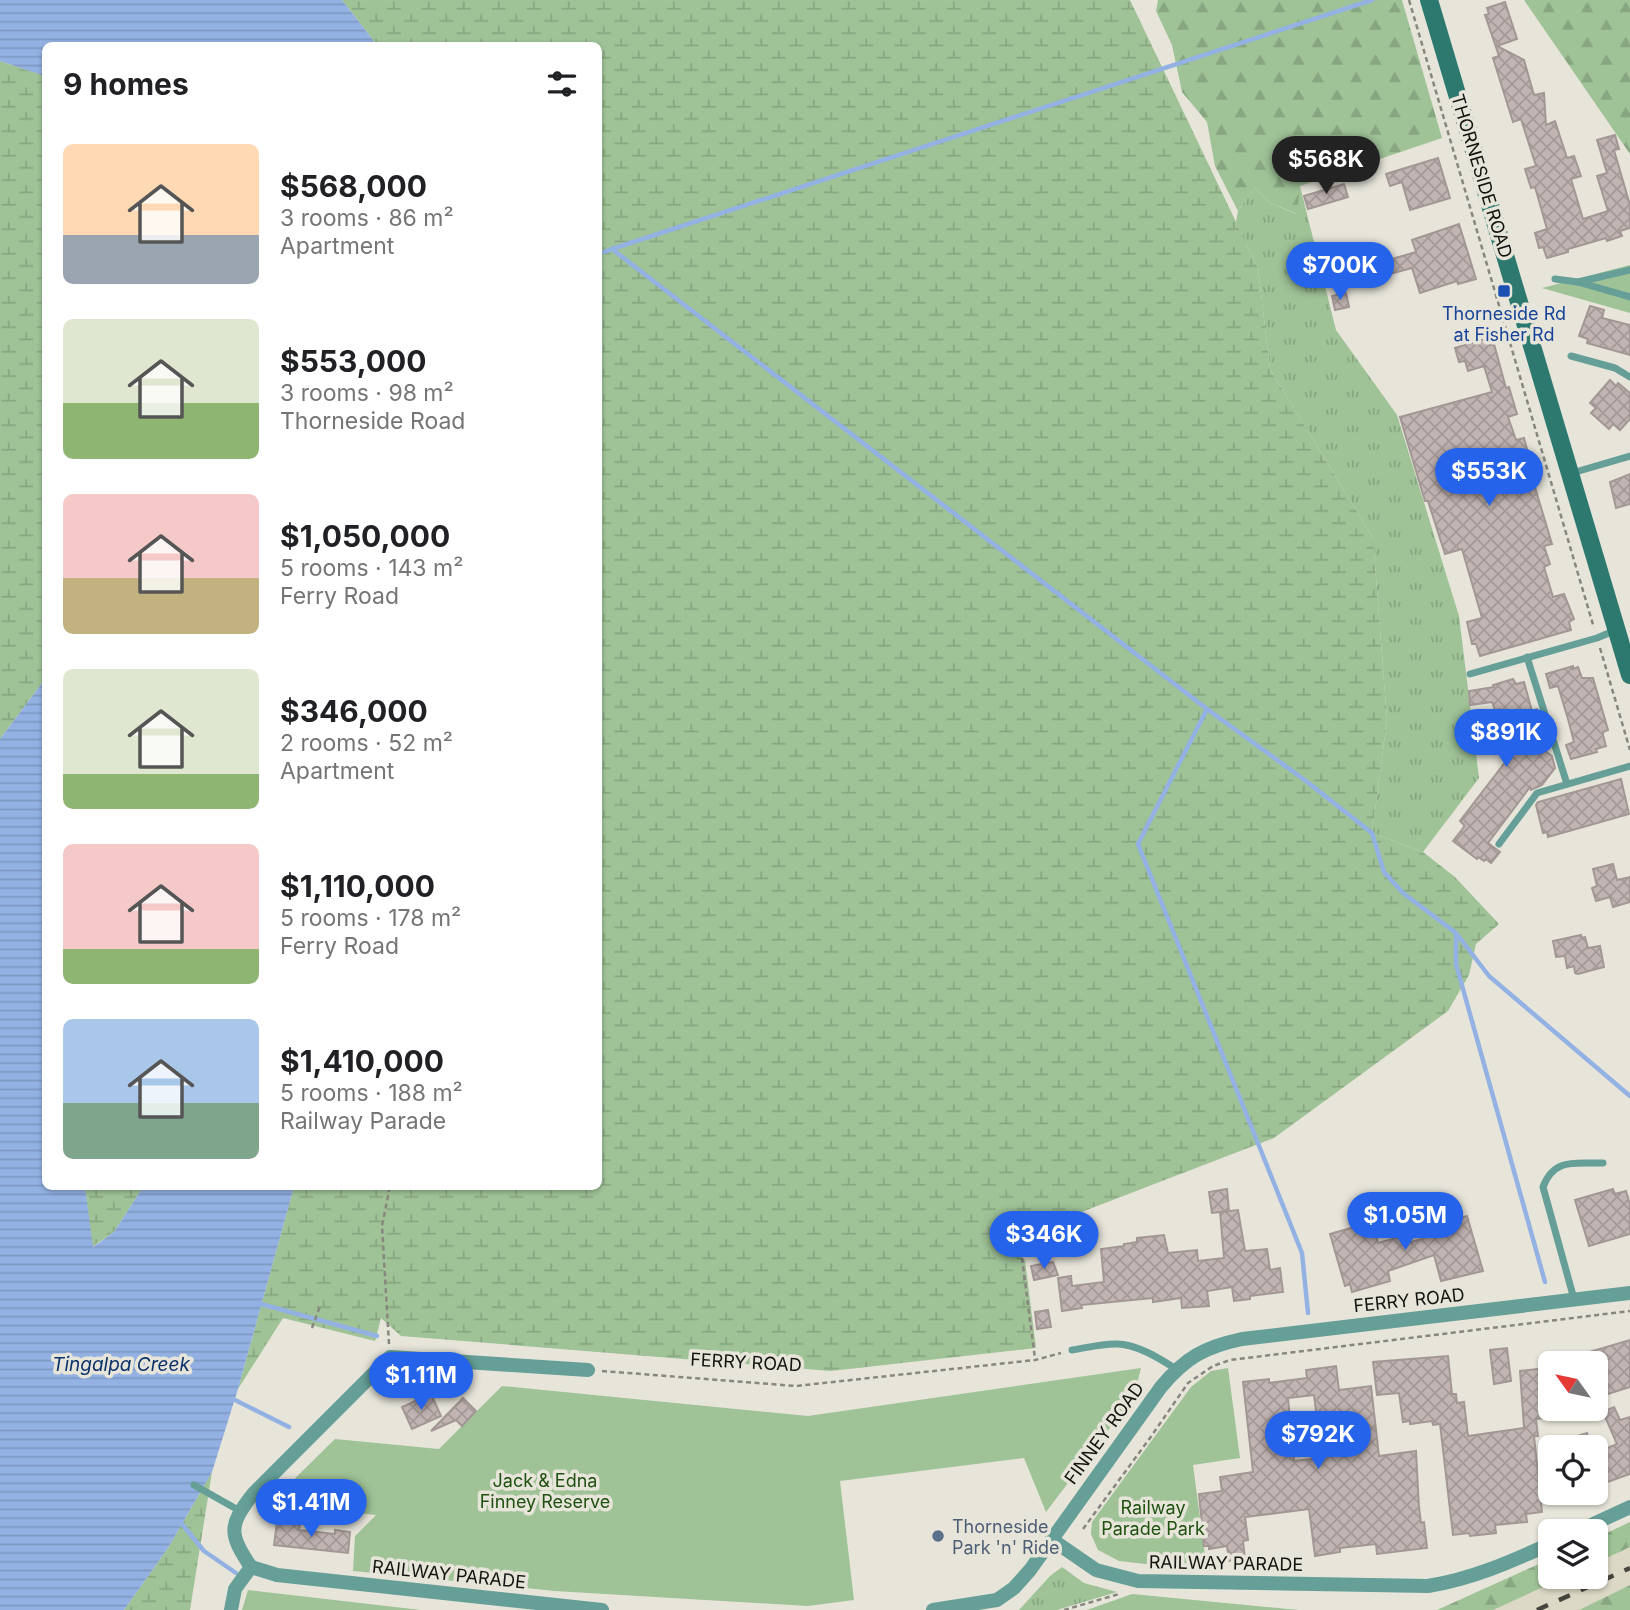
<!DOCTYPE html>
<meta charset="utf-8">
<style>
:root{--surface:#fff;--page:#f2f2f2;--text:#202124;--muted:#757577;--accent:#2563eb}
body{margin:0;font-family:Inter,sans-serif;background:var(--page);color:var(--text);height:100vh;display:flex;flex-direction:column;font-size:26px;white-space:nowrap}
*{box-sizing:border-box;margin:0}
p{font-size:23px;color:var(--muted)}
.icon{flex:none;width:38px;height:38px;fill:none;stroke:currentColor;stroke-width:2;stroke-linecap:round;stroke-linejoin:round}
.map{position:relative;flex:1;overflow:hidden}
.panel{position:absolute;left:42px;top:42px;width:560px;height:1148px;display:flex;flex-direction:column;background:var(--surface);border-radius:10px;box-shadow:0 2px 5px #0004}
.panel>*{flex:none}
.needle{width:46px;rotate:303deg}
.controls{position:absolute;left:1538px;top:1351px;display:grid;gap:14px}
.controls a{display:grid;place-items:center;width:70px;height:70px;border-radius:10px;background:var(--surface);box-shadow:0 2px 5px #0004;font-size:35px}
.price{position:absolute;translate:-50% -60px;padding:0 16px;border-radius:24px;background:var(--accent);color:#fff;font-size:23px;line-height:46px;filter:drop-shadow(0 2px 4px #0008)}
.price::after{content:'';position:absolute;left:50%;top:42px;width:21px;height:16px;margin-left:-10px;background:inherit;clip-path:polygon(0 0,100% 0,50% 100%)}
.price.selected{background:#222;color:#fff}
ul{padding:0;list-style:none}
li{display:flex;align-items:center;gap:21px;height:175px;padding:0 21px}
li span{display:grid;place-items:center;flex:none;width:196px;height:140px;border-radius:10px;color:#555}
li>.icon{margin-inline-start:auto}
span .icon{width:84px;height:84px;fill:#fffc;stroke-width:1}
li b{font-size:30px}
h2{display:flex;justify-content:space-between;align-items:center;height:84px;padding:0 21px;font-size:30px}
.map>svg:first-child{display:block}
.built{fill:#dcd8c6}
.grass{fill:url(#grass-tufts)}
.forest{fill:url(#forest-firs)}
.wetland{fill:url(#wetland-marsh)}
.park{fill:#9fc297}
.water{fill:url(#water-rules)}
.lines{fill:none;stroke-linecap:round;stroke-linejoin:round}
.stream{stroke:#93b2e3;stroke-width:4.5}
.building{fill:url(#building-cross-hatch);stroke:#a39795;stroke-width:2;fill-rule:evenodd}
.path{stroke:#88877f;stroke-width:2.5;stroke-dasharray:5 3.5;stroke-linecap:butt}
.lane{stroke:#659f97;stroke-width:7}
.street{stroke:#659f97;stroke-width:14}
.secondary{stroke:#2d7970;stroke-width:18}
.rail{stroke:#464640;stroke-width:4.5;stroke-dasharray:12 12;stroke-linecap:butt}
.transit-dot{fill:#1a4fb4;stroke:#e7e5da;stroke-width:2.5}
.service-dot{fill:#5c6f8a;stroke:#e7e5da;stroke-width:2.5}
.labels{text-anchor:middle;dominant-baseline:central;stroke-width:7;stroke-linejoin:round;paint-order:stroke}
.street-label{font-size:18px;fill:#141410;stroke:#e7e5da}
.transit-label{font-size:18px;fill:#164399;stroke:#e7e5da}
.park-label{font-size:18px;fill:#1f5110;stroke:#e7e5da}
.service-label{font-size:18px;fill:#4e5e75;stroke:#e7e5da;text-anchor:start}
.water-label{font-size:19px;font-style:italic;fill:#0b316a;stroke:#e7e5da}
</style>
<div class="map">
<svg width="1630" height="1610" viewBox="0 0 1630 1610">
<defs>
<pattern id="grass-tufts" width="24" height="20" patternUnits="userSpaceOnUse" patternTransform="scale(1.75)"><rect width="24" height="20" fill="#9fc297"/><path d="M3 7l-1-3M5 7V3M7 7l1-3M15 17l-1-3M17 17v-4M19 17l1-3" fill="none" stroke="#88a681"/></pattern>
<pattern id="forest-firs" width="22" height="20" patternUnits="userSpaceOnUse" patternTransform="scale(1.75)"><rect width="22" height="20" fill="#9fc297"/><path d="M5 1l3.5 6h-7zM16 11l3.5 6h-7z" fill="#88a681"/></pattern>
<pattern id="wetland-marsh" width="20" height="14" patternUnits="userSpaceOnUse" patternTransform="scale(1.75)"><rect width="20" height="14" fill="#9fc297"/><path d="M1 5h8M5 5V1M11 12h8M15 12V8" fill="none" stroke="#88a681"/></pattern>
<pattern id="water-rules" width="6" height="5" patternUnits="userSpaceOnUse" patternTransform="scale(1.75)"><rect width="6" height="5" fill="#93b2e3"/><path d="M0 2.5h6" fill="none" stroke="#7e98c2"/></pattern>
<pattern id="building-cross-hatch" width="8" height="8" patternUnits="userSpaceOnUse" patternTransform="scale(1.75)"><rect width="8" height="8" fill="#c1b4b2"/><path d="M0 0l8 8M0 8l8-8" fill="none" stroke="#a59a98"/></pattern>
</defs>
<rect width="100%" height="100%" fill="#e7e5da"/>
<polygon class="built" points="1630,1547 1630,1585 1579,1610 1493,1610 1565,1577 1596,1577 1596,1563"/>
<g class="grass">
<polygon points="1300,186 1336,330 1397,415 1459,616 1479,778 1423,852 1372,833 1387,720 1373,538 1270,369 1258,268 1236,222 1238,211 1255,188 1270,203 1296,214"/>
<polygon points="1062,1567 1084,1583 1117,1592 1057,1610 1019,1610 1050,1576"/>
</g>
<g class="forest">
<polygon points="1158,0 1402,0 1442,138 1300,186 1297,214 1270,203 1255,188 1238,211 1215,166 1207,122 1182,92 1172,45 1156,11"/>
<polygon points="1524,0 1630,0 1630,154"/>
<polygon points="1630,1522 1630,1547 1596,1563 1596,1538"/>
<polygon points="1550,1559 1550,1577 1565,1577 1493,1610 1437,1610"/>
<polygon points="1630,1585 1630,1610 1579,1610"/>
</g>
<g class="wetland">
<polygon points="342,0 1130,0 1258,268 1270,369 1373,538 1387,720 1372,833 1423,852 1455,877 1499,924 1476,944 1469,975 1448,1011 1274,1138 1001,1243 1025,1260 1036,1348 831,1371 401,1336 381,1318 375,1341 283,1318 238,1389 294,1187 598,1186 598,46 377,45"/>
<polygon points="0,61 46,76 45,679 0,739"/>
<polygon points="85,1187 143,1187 114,1232 92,1247"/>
<polygon points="212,1472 190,1610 124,1610 168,1548"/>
</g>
<g class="park">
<polygon points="1630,265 1630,313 1542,288"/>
<polygon points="1141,1368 1134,1396 1046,1512 1024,1458 840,1481 854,1600 808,1606 555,1591 353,1571 355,1536 376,1515 269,1504 335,1439 439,1449 502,1386 808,1416"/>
<polygon points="1228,1368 1240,1458 1193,1465 1206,1563 1145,1564 1119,1561 1098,1550 1091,1534 1092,1522 1191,1387 1211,1371"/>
<polygon points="248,1590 421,1610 242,1610"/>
<polygon points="1132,1594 1299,1610 1087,1610"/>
</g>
<g class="water">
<polygon points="0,0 342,0 377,45 46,46 45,76 0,61"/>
<polygon points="45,679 46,1186 85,1187 93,1247 114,1232 143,1187 294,1187 238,1389 212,1472 168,1548 124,1610 0,1610 0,739"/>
<polygon points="1481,718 1485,720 1490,735 1485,739 1481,738 1478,735 1477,722"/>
</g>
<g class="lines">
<g class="stream">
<polyline points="612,249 1372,0"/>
<polyline points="598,254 612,249 1207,709 1306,781 1372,833 1384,872 1403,893 1456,933 1489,976 1630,1096"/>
<polyline points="1207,709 1138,844 1302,1253 1308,1313"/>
<polyline points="1456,935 1456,964 1545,1282"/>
<polyline points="261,1304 377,1336"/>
<polyline points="235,1400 289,1427"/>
<polyline points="182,1524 204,1551 236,1573"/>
</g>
</g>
<g class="building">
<polygon points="1505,2 1517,39 1497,46 1524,60 1534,95 1544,93 1546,125 1555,121 1567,158 1574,156 1581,176 1571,179 1583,219 1608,211 1597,176 1607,173 1597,140 1615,135 1619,149 1614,150 1630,205 1630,228 1620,231 1622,236 1607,241 1606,238 1568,249 1568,252 1547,258 1543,247 1539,248 1535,233 1547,229 1535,187 1531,188 1525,169 1536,166 1521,119 1513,122 1493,58 1499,56 1485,15 1489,14 1487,8"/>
<polygon points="1438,158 1450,198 1410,210 1402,182 1390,186 1386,174"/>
<polygon points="1344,184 1348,197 1308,209 1304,196"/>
<polygon points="1459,224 1476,279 1458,284 1457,281 1420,293 1412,268 1382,276 1378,263 1416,252 1412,240"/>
<polygon points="1346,293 1349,307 1335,310 1332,296"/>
<polygon points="1590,306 1604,310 1602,318 1630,325 1630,355 1587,343 1588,339 1579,336"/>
<polygon points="1488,338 1490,345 1494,344 1506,388 1509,387 1517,414 1508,417 1516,440 1524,438 1531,463 1528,464 1552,544 1544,546 1550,564 1544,567 1553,597 1564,594 1574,619 1569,622 1571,630 1480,656 1476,644 1472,644 1467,622 1482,618 1462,549 1445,554 1428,501 1425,501 1400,417 1492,392 1484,366 1468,371 1465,361 1459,362 1455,348"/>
<polygon points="1610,380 1616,386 1618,383 1630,393 1630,419 1620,430 1613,424 1609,429 1591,413 1596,408 1590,403"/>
<polygon points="1630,474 1630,504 1616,508 1610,482"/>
<polygon points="1573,666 1573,669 1578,667 1582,678 1593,678 1608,730 1603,732 1603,735 1606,746 1596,749 1597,752 1571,759 1566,745 1574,742 1568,719 1558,686 1550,688 1546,674"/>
<polygon points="1513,679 1516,684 1524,682 1532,711 1537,709 1542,726 1522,733 1552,756 1555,768 1542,785 1531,790 1530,787 1488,843 1500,852 1491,863 1486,859 1484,861 1478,857 1477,859 1453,841 1464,827 1464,825 1460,821 1513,752 1500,709 1495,710 1492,702 1470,705 1469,691 1494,687 1493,685"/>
<polygon points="1621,779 1629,814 1548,837 1547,832 1543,833 1536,805 1538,802"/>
<polygon points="1613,864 1617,880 1630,877 1630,902 1613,907 1610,897 1596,901 1592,888 1597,886 1593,869"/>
<polygon points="1581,935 1582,938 1585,937 1588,948 1600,946 1604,967 1578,974 1575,973 1574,966 1567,968 1565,956 1556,957 1553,941"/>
<polygon points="1227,1189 1229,1211 1220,1212 1238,1210 1245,1251 1267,1249 1270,1270 1280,1268 1283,1292 1250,1296 1250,1299 1234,1301 1232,1287 1207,1291 1209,1306 1182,1308 1181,1298 1153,1302 1153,1298 1081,1305 1082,1308 1062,1311 1058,1278 1071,1276 1072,1286 1104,1282 1101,1249 1124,1246 1124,1244 1137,1242 1137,1238 1164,1235 1168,1253 1197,1250 1198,1261 1224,1258 1220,1212 1212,1213 1209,1192"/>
<polygon points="1613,1189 1615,1194 1626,1191 1630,1205 1630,1234 1589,1246 1575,1200"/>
<polygon points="1443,1213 1446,1223 1467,1216 1483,1271 1441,1281 1434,1255 1388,1271 1390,1281 1352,1292 1350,1284 1345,1286 1330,1234 1372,1222 1378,1243 1403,1236 1405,1244 1428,1237 1423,1219"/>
<polygon points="1053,1262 1058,1275 1034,1280 1031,1266"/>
<polygon points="1048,1310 1051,1327 1037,1329 1035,1312"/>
<polygon points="1630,1340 1630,1387 1608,1394 1606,1386 1596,1389 1596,1363 1562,1363 1562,1360"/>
<polygon points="1507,1348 1511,1381 1494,1384 1490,1350"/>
<polygon points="1448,1356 1452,1394 1456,1394 1457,1403 1464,1402 1468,1436 1524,1428 1520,1371 1546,1368 1552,1417 1536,1419 1538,1436 1534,1436 1542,1512 1526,1514 1527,1522 1495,1525 1496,1533 1470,1536 1469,1533 1453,1535 1440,1424 1433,1425 1432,1421 1410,1424 1410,1421 1403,1422 1399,1393 1377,1395 1373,1362"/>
<path d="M1336 1366 1339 1390 1371 1386 1379 1456 1416 1451 1419 1507 1421 1523 1424 1522 1427 1548 1377 1554 1376 1544 1340 1548V1552L1315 1556 1309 1509 1245 1517 1248 1540 1243 1541 1245 1559 1229 1561 1227 1546 1209 1549V1546H1204L1199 1494 1222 1491 1220 1477 1253 1472 1243 1382 1269 1379V1383L1307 1378 1306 1370ZM1314 1395 1322 1458 1294 1461 1288 1398Z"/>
<polygon points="431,1394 441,1416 412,1429 402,1407"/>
<polygon points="463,1398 476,1411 462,1426 456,1420 431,1431"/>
<polygon points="1614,1407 1620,1420 1630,1417 1630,1474 1596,1486 1596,1453 1617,1444 1603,1412"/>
<polygon points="1587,1433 1591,1447 1552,1447 1552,1444"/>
<polygon points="277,1522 300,1525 299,1530 335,1534 335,1530 350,1532 348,1553 274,1545"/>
</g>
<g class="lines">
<g class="path">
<polyline points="1409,0 1594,628"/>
<polyline points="1600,648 1630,750"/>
<polyline points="1022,1258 1035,1359"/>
<polyline points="312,1328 320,1306"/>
<polyline points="389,1344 382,1226 390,1186"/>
<polyline points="602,1371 796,1386 1035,1360 1061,1353"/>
<polyline points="1083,1529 1150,1438 1188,1383 1213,1366 1230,1360 1630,1311"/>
<polyline points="1064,1610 1119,1594"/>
</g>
<g class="lane">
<polyline points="1555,279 1578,282 1630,297"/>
<polyline points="1578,282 1630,270"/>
<polyline points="1571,356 1615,368 1630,377"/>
<polyline points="1572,473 1630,456"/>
<polyline points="1527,657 1567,784"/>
<polyline points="1470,674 1597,638 1616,630"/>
<polyline points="1499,844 1537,793 1630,766"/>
<path d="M1574 1299 1543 1187C1554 1157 1576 1164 1603 1163"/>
<path d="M1072 1350C1086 1348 1103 1343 1118 1344 1138 1345 1159 1358 1176 1369"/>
<polyline points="194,1485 240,1511"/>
</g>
<g class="street">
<polyline points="1578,1531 1630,1507"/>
<path d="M1051 1539 1096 1570 1138 1581 1428 1586C1472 1579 1510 1562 1550 1544"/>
<path d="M251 1567C229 1534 228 1526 253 1494L390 1357 588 1370"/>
<polyline points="251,1567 277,1575 602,1610"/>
<polyline points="231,1610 235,1589 251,1567"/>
<path d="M933 1610 997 1600 1014 1588 1030 1570 1161 1387C1186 1357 1205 1347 1242 1339L1630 1293"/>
</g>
<polyline class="secondary" points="1429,0 1630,675"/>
<polyline class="rail" points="1537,1610 1630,1568"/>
</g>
<rect class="transit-dot" x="1497" y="284" width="14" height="14" rx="3.5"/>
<circle class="service-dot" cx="938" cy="1536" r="7"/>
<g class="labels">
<g class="street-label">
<text transform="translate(1482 176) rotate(73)">THORNESIDE ROAD</text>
<text transform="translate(1409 1300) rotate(-6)">FERRY ROAD</text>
<text transform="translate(746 1362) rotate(3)">FERRY ROAD</text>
<text transform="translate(1104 1433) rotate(-54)">FINNEY ROAD</text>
<text transform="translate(1226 1563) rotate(1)">RAILWAY PARADE</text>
<text transform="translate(449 1574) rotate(6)">RAILWAY PARADE</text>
</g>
<g class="transit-label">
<text x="1504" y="313">Thorneside Rd<tspan x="1504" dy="21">at Fisher Rd</tspan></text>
</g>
<g class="park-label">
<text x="545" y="1480">Jack &amp; Edna<tspan x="545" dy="21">Finney Reserve</tspan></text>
<text x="1153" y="1507">Railway<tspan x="1153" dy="21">Parade Park</tspan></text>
</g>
<g class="service-label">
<text x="952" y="1526">Thorneside<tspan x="952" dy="21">Park 'n' Ride</tspan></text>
</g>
<g class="water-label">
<text x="121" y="1364">Tingalpa Creek</text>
</g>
</g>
</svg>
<div class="controls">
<a><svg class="needle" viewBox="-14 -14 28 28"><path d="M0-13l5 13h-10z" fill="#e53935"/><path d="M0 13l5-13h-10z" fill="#757577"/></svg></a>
<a><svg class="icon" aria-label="locate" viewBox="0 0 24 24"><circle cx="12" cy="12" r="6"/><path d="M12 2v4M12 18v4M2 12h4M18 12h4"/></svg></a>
<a><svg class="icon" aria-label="layers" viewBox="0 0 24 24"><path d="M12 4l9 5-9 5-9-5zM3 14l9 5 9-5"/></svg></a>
</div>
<b class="price selected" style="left:1326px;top:196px">$568K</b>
<b class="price" style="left:1340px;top:302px">$700K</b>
<b class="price" style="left:1489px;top:508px">$553K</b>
<b class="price" style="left:1506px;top:769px">$891K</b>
<b class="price" style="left:1405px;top:1252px">$1.05M</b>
<b class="price" style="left:1044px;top:1271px">$346K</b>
<b class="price" style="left:421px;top:1412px">$1.11M</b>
<b class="price" style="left:1318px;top:1471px">$792K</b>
<b class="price" style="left:311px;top:1539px">$1.41M</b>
<section class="panel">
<h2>9 homes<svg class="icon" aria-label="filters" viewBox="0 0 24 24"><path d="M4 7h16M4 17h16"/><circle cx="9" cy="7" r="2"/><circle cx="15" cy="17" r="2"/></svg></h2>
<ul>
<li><span style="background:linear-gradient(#ffd9b3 65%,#9aa5b1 0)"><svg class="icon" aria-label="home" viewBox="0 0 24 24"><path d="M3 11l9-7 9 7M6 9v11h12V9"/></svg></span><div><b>$568,000</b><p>3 rooms · 86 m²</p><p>Apartment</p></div></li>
<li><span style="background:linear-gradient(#dfe7d0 60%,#8fb573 0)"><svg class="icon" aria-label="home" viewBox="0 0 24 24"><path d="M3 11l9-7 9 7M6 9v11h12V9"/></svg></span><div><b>$553,000</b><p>3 rooms · 98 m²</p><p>Thorneside Road</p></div></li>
<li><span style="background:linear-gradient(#f6c9c9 60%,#c2b280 0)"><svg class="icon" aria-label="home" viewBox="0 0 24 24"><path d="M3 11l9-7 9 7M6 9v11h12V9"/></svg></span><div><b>$1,050,000</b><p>5 rooms · 143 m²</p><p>Ferry Road</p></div></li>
<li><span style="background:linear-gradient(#dfe7d0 75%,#8fb573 0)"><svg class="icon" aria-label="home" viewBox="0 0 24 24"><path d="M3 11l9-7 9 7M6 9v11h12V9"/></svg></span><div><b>$346,000</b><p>2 rooms · 52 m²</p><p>Apartment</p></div></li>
<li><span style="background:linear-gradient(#f6c9c9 75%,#8fb573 0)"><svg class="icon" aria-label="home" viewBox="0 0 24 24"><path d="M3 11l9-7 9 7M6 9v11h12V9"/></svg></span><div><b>$1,110,000</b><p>5 rooms · 178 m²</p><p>Ferry Road</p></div></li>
<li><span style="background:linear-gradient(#a9c7e8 60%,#7fa58c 0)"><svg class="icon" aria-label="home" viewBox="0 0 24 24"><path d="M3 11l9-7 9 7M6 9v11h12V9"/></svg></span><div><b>$1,410,000</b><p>5 rooms · 188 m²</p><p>Railway Parade</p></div></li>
</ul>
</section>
</div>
